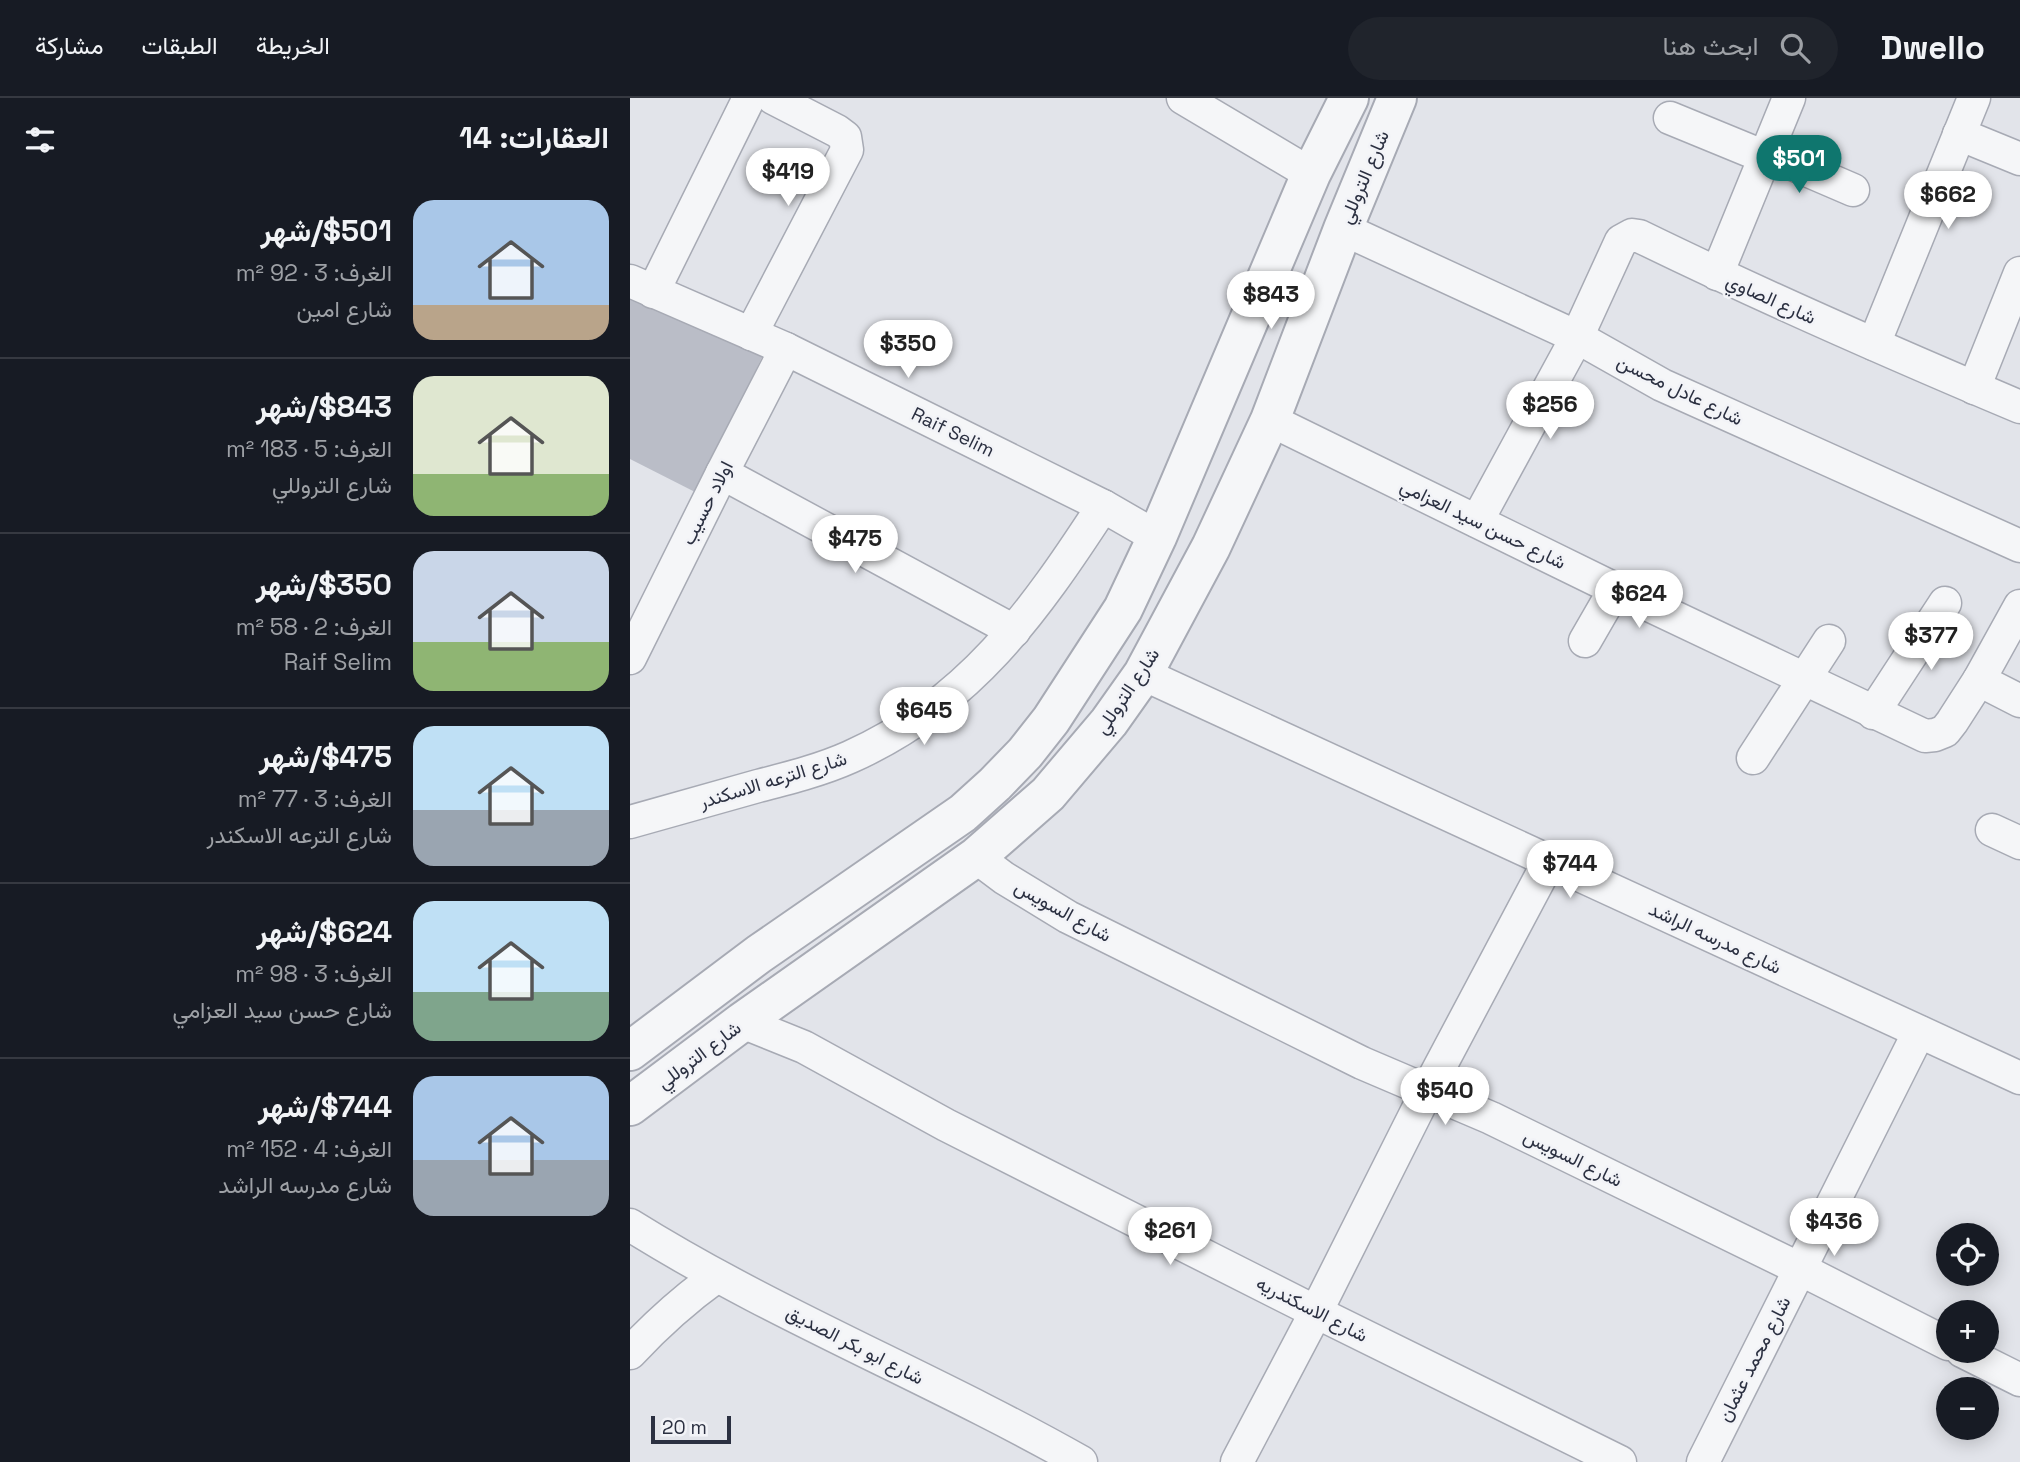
<!DOCTYPE html>
<html lang="ar">
<meta charset="utf-8">
<style>
:root{--surface:#171b24;--page:#20242c;--text:#f1f3f6;--muted:#9ea1a6;--line:#363941;--accent:#0f766e}
body{margin:0;font-family:"Space Grotesk",Vazirmatn,sans-serif;background:var(--page);color:var(--text);direction:rtl;height:100vh;display:flex;flex-direction:column;font-size:26px;white-space:nowrap}
*{box-sizing:border-box;margin:0}
p{font-size:23px;color:var(--muted)}
.icon{flex:none;width:38px;height:38px;fill:none;stroke:currentColor;stroke-width:2;stroke-linecap:round;stroke-linejoin:round}
.map{position:relative;flex:1;overflow:hidden;direction:ltr}
.drawer{display:flex;flex-direction:column;background:var(--surface);width:630px}
.drawer>*{flex:none}
.fabs{position:absolute;left:1306px;top:1125px;display:grid;gap:14px}
.fabs a{display:grid;place-items:center;width:63px;height:63px;border-radius:50%;background:var(--surface);box-shadow:0 4px 18px #0003;font-size:35px}
.scale{position:absolute;left:21px;bottom:18px;width:80px;box-sizing:border-box;padding-left:7px;border:4px solid #2b3041;border-top:0;font-size:19px;line-height:24px;white-space:nowrap;color:#2b3041;-webkit-text-stroke:5px #f2f3f7;paint-order:stroke}
.price{position:absolute;translate:-50% -60px;padding:0 16px;border-radius:24px;background:#fff;color:#222;font-size:23px;line-height:46px;filter:drop-shadow(0 2px 4px #0008)}
.price::after{content:'';position:absolute;left:50%;top:42px;width:21px;height:16px;margin-left:-10px;background:inherit;clip-path:polygon(0 0,100% 0,50% 100%)}
.price.current{background:var(--accent);color:#fff}
ul{padding:0;list-style:none}
li{display:flex;align-items:center;gap:21px;height:175px;padding:0 21px}
li+li{border-top:2px solid var(--line)}
li span{display:grid;place-items:center;flex:none;width:196px;height:140px;border-radius:21px;color:#555}
li>.icon{margin-inline-start:auto}
span .icon{width:84px;height:84px;fill:#fffc;stroke-width:1}
li b{font-size:30px}
h2{display:flex;justify-content:space-between;align-items:center;height:84px;padding:0 21px;font-size:30px}
header{display:flex;align-items:center;gap:42px;box-sizing:border-box;height:98px;padding:0 35px;background:var(--surface);border-bottom:2px solid var(--line)}
header strong{font-size:33px}
nav{display:flex;gap:38px;margin-inline-start:auto;font-size:24px}
.search{width:490px;height:63px;background:var(--page);display:flex;align-items:center;gap:18px;box-sizing:border-box;padding:0 24px;border-radius:38px;color:var(--muted);font-size:26px}
main{display:flex;flex:1;min-height:0}
.map>svg:first-child{display:block}
.building{fill:#babdc7}
.lines{fill:none;stroke-linecap:round;stroke-linejoin:round}
.minor-casing{stroke:#a7aab4;stroke-width:35}
.tertiary-casing{stroke:#a7aab4;stroke-width:42}
.minor{stroke:#f5f6f8;stroke-width:32}
.tertiary{stroke:#f5f6f8;stroke-width:38}
.labels{text-anchor:middle;dominant-baseline:central;stroke-width:5;stroke-linejoin:round;paint-order:stroke}
.street-label{font-size:19px;fill:#2b3041;stroke:#f2f3f7}
</style>
<header>
<strong>Dwello</strong>
<div class="search"><svg class="icon" aria-label="search" viewBox="0 0 24 24"><circle cx="10" cy="10" r="6"/><path d="M15 15l6 6"/></svg>ابحث هنا</div>
<nav><a>الخريطة</a><a>الطبقات</a><a>مشاركة</a></nav>
</header>
<main>
<div class="map">
<svg width="1390" height="1364" viewBox="0 0 1390 1364">
<rect width="100%" height="100%" fill="#e2e4ea"/>
<polygon class="building" points="0,190 135,253 67,395 0,361"/>
<g class="lines">
<defs>
<g id="minor">
<polyline points="553,0 681,76"/>
<polyline points="1040,20 1135,59"/>
<polyline points="1329,36 1390,61"/>
<polyline points="1137,55 1223,92"/>
<polyline points="713,131 947,239 1032,287 1390,448"/>
<polyline points="1087,176 1159,0"/>
<polyline points="0,183 156,251 473,408 527,439"/>
<polyline points="23,194 119,0"/>
<polyline points="121,236 217,52 215,39 207,33 143,0"/>
<polyline points="1244,246 1344,0"/>
<polyline points="1344,290 1390,175"/>
<polyline points="640,322 985,491 1295,638 1305,637 1315,633 1322,624 1349,582 1390,508"/>
<polyline points="92,375 384,533"/>
<path d="M847 423 947 239 991 143 1002 137 1009 138C1134 199 1262 255 1390 309"/>
<polyline points="955,543 985,491"/>
<polyline points="0,560 92,375 156,251"/>
<polyline points="513,576 1390,980"/>
<polyline points="1349,582 1390,603"/>
<polyline points="1243,615 1315,505"/>
<polyline points="1123,660 1199,543"/>
<path d="M0 724C43 712 86 700 128 688 159 680 191 672 220 659 339 606 404 514 473 408"/>
<polyline points="1362,732 1390,745"/>
<polyline points="346,759 374,780 438,819 732,965 861,1020 1170,1171 1318,1246"/>
<polyline points="112,924 174,949 316,1027 686,1214 990,1364"/>
<path d="M0 1127C144 1217 303 1280 451 1364"/>
<polyline points="1332,1253 1390,1282"/>
<path d="M0 1255C27 1226 55 1201 87 1178"/>
<polyline points="607,1364 686,1214 797,993 919,763"/>
<polyline points="1073,1364 1289,934"/>
</g>
<g id="tertiary">
<polyline points="0,953 129,856 333,715 365,686 395,655 421,622 493,511 527,439 681,76 719,0"/>
<polyline points="0,1008 112,924 346,759 418,696 479,624 513,576 581,449 640,322 713,131 767,0"/>
</g>
</defs>
<use href="#minor" class="minor-casing"/>
<use href="#tertiary" class="tertiary-casing"/>
<use href="#minor" class="minor"/>
<use href="#tertiary" class="tertiary"/>
</g>
<g class="labels">
<g class="street-label">
<text transform="translate(734 79) rotate(-67)">شارع التروللي</text>
<text transform="translate(1141 201) rotate(24)">شارع الصاوي</text>
<text transform="translate(1050 292) rotate(26)">شارع عادل محسن</text>
<text transform="translate(323 334) rotate(26)">Raif Selim</text>
<text transform="translate(77 405) rotate(-63)">اولاد حسيب</text>
<text transform="translate(853 426) rotate(26)">شارع حسن سيد العزامي</text>
<text transform="translate(497 593) rotate(-56)">شارع التروللي</text>
<text transform="translate(143 682) rotate(-17)">شارع الترعه الاسكندر</text>
<text transform="translate(433 813) rotate(29)">شارع السويس</text>
<text transform="translate(1085 840) rotate(25)">شارع مدرسه الراشد</text>
<text transform="translate(69 957) rotate(-37)">شارع التروللي</text>
<text transform="translate(943 1060) rotate(26)">شارع السويس</text>
<text transform="translate(682 1211) rotate(27)">شارع الاسكندريه</text>
<text transform="translate(225 1247) rotate(27)">شارع ابو بكر الصديق</text>
<text transform="translate(1124 1261) rotate(-63)">شارع محمد عثمان</text>
</g>
</g>
</svg>
<div class="fabs">
<a><svg class="icon" aria-label="locate" viewBox="0 0 24 24"><circle cx="12" cy="12" r="6"/><path d="M12 2v4M12 18v4M2 12h4M18 12h4"/></svg></a>
<a>+</a>
<a>−</a>
</div>
<div class="scale">20 m</div>
<b class="price current" style="left:1169px;top:97px">$501</b>
<b class="price" style="left:158px;top:110px">$419</b>
<b class="price" style="left:1318px;top:133px">$662</b>
<b class="price" style="left:641px;top:233px">$843</b>
<b class="price" style="left:278px;top:282px">$350</b>
<b class="price" style="left:920px;top:343px">$256</b>
<b class="price" style="left:225px;top:477px">$475</b>
<b class="price" style="left:1009px;top:532px">$624</b>
<b class="price" style="left:1301px;top:574px">$377</b>
<b class="price" style="left:294px;top:649px">$645</b>
<b class="price" style="left:940px;top:802px">$744</b>
<b class="price" style="left:815px;top:1029px">$540</b>
<b class="price" style="left:1204px;top:1160px">$436</b>
<b class="price" style="left:540px;top:1169px">$261</b>
</div>
<section class="drawer">
<h2>العقارات: 14<svg class="icon" aria-label="filters" viewBox="0 0 24 24"><path d="M4 7h16M4 17h16"/><circle cx="9" cy="7" r="2"/><circle cx="15" cy="17" r="2"/></svg></h2>
<ul>
<li><span style="background:linear-gradient(#a9c7e8 75%,#b9a48a 0)"><svg class="icon" aria-label="home" viewBox="0 0 24 24"><path d="M3 11l9-7 9 7M6 9v11h12V9"/></svg></span><div><b>$501/شهر</b><p>الغرف: 3 · 92 m²</p><p>شارع امين</p></div></li>
<li><span style="background:linear-gradient(#dfe7d0 70%,#8fb573 0)"><svg class="icon" aria-label="home" viewBox="0 0 24 24"><path d="M3 11l9-7 9 7M6 9v11h12V9"/></svg></span><div><b>$843/شهر</b><p>الغرف: 5 · 183 m²</p><p>شارع التروللي</p></div></li>
<li><span style="background:linear-gradient(#c9d6e8 65%,#8fb573 0)"><svg class="icon" aria-label="home" viewBox="0 0 24 24"><path d="M3 11l9-7 9 7M6 9v11h12V9"/></svg></span><div><b>$350/شهر</b><p>الغرف: 2 · 58 m²</p><p>Raif Selim</p></div></li>
<li><span style="background:linear-gradient(#bfe0f5 60%,#9aa5b1 0)"><svg class="icon" aria-label="home" viewBox="0 0 24 24"><path d="M3 11l9-7 9 7M6 9v11h12V9"/></svg></span><div><b>$475/شهر</b><p>الغرف: 3 · 77 m²</p><p>شارع الترعه الاسكندر</p></div></li>
<li><span style="background:linear-gradient(#bfe0f5 65%,#7fa58c 0)"><svg class="icon" aria-label="home" viewBox="0 0 24 24"><path d="M3 11l9-7 9 7M6 9v11h12V9"/></svg></span><div><b>$624/شهر</b><p>الغرف: 3 · 98 m²</p><p>شارع حسن سيد العزامي</p></div></li>
<li><span style="background:linear-gradient(#a9c7e8 60%,#9aa5b1 0)"><svg class="icon" aria-label="home" viewBox="0 0 24 24"><path d="M3 11l9-7 9 7M6 9v11h12V9"/></svg></span><div><b>$744/شهر</b><p>الغرف: 4 · 152 m²</p><p>شارع مدرسه الراشد</p></div></li>
</ul>
</section>
</main>
